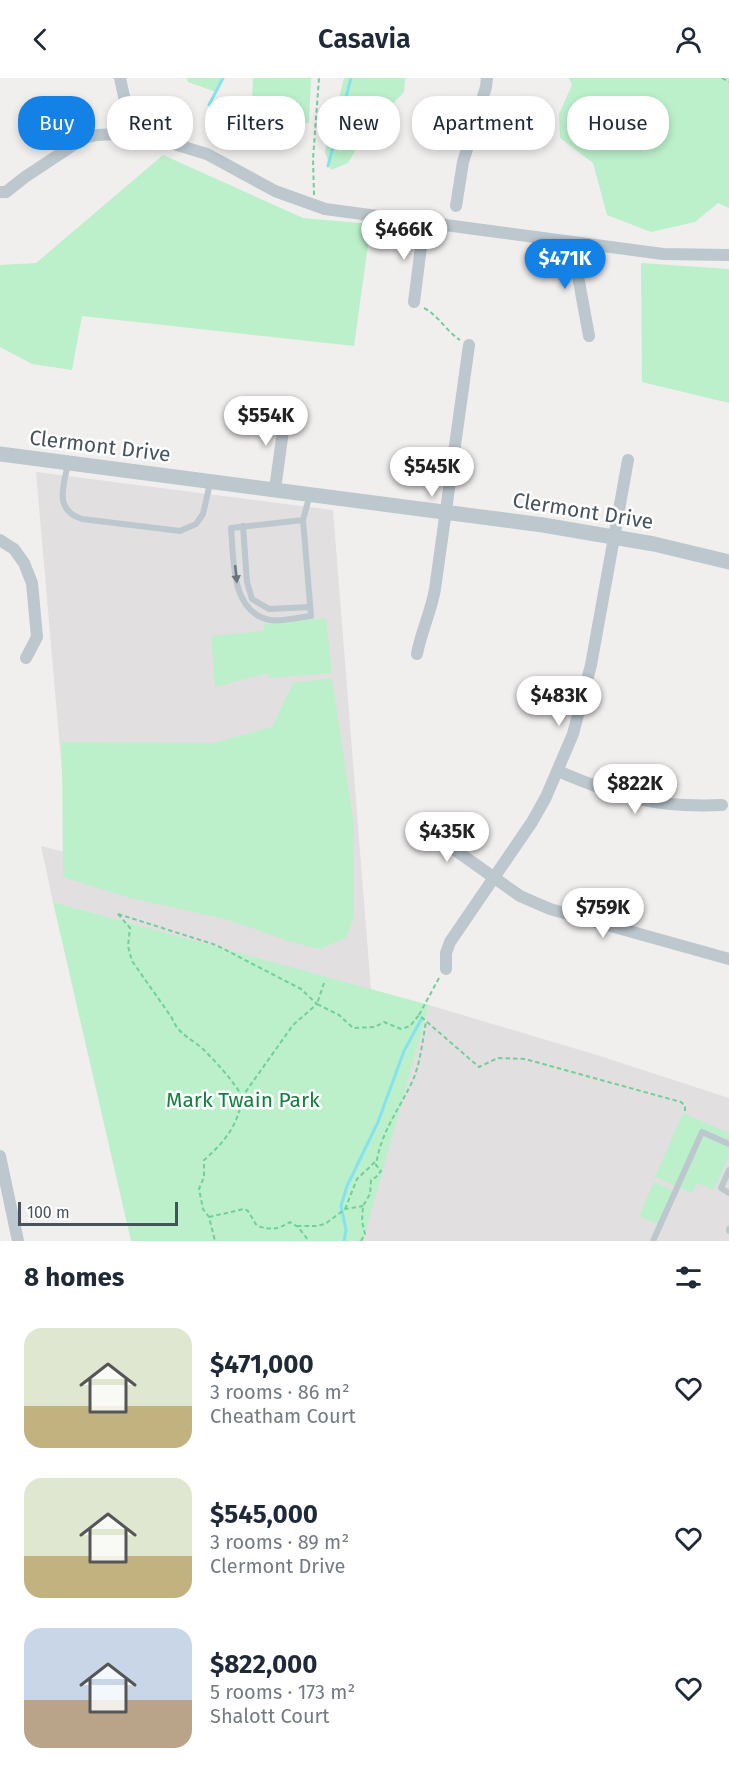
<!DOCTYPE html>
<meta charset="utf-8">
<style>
:root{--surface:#fff;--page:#f6f6f7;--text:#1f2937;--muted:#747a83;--accent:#1381e6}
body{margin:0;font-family:"Fira Sans",sans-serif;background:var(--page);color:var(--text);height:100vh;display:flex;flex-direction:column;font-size:22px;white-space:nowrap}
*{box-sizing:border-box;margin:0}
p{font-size:20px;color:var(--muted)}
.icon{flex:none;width:33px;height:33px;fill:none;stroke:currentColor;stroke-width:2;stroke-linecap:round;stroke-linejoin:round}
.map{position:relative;height:1163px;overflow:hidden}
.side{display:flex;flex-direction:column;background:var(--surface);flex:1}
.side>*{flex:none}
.guide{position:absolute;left:18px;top:18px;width:693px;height:54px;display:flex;gap:12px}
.scale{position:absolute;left:18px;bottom:15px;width:160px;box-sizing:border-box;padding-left:6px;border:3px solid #46535c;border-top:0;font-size:16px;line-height:21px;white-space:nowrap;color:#46535c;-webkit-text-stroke:4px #fff;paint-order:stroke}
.price{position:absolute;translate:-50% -51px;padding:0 14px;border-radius:21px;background:#fff;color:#222;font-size:20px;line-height:39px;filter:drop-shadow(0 2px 3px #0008)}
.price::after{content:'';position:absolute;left:50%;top:36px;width:18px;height:14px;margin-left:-9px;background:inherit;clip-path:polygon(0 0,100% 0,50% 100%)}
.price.on{background:var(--accent);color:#fff}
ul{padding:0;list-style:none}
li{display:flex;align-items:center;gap:18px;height:150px;padding:0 24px}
li span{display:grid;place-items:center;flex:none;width:168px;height:120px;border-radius:18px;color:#555}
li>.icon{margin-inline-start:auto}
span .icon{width:72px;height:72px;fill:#fffc;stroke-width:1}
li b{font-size:26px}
h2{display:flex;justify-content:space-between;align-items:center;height:72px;padding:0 24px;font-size:26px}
.tag{padding:0 21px;border-radius:24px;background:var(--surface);box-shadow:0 3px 9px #0003;font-size:21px;line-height:54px}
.tag.on{background:var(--accent);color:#fff}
header{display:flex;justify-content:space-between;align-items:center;height:78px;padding:0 24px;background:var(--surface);font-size:27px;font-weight:600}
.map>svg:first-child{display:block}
.education{fill:#e2dfe0}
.green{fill:#bbf0cb}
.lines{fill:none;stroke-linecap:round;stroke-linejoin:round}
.stream{stroke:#86e2ee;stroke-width:3}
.path{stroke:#72cf99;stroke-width:2;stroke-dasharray:4.5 3;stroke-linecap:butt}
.service{stroke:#bcc7ce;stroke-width:6}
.minor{stroke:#bcc7ce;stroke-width:12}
.tertiary{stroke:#bcc7ce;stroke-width:15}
.oneway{fill:#69767e}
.labels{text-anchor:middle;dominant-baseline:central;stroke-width:5;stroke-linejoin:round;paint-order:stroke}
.street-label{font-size:21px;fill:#46535c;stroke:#fff}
.park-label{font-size:21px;fill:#148041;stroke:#fff}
</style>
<header><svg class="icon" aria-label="back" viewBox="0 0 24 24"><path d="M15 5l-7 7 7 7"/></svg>Casavia<svg class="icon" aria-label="person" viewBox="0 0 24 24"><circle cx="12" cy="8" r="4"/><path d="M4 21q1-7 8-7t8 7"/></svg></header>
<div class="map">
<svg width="729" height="1163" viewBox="0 0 729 1163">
<rect width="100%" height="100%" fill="#f1eeee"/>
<g class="education">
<polygon points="36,394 333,432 371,912 53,824 41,768 69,775"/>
<polygon points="429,927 600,978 729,1020 729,1163 362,1163"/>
</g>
<g class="green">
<polygon points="187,0 221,0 216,14 188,4"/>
<polygon points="253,0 311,0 309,45 251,42"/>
<polygon points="344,0 405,0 404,14 365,56 348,85 331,92 325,74"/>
<polygon points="569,0 729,0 729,130 718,125 695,144 651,154 607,137 593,85 560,60 559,36 572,7"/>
<polygon points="163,77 303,140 371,146 354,268 82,238 72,292 32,286 0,269 0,187 36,185"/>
<polygon points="641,185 729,191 729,325 642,304"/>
<polygon points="326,540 332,595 269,600 268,595 215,609 211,558 264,553 264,546"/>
<polygon points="332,600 354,748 354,839 346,860 319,871 288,863 229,842 127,819 63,799 62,664 213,665 272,649 293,605"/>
<polygon points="53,824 429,927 363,1163 131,1163"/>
<polygon points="683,1035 729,1055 729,1077 714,1112 697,1105 692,1115 655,1099"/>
<polygon points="654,1104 674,1113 660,1147 639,1138"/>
</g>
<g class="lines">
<g class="stream">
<polyline points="209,27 223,0"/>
<polyline points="328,88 351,0"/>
<polyline points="344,1163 346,1152 341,1128 347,1108 378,1044 404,973 422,940"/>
</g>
<g class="path">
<polyline points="722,0 729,4"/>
<polyline points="314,117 313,81 319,0"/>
<path d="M424 230C439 238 446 253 460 262"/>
<path d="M118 836 216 867 301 911 317 926 293 947 242 1019C239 1046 224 1065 204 1082V1099L199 1111 203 1131 209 1139 215 1163"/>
<path d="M118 836 130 850 128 868 132 883 172 940C177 955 190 960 202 970 217 985 231 1000 242 1018"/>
<polyline points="439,900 419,937 479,989 498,980 525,981 681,1024 685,1028 685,1036"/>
<polyline points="324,905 317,926 339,937 353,950 375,949 384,944 401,951 410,948 419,937"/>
<polyline points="345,1131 357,1101 377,1082"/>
<path d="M209 1139 244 1131 248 1133 257 1148C271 1152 277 1152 290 1144L298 1149 309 1163"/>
<polyline points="297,1148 316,1148 325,1146 345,1131 363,1128"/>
<path d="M361 1163 365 1156 362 1143 363 1128 370 1116 371 1102 376 1099 381 1093 376 1087C381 1053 399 1032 413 1002 420 986 423 961 426 943"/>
</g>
<g class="service">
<path d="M68 386C63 409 54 432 82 441L180 453 196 446 203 436 210 405"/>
<path d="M303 442 311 538C299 539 282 544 270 542 230 534 234 481 231 450L303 442 310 416"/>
<polyline points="243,448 247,504 252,521 269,531 310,529"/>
<polyline points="729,1092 721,1110 729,1115"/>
<polyline points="729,1151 729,1153"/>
<polyline points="653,1163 702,1054 729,1066"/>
</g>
<g class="minor">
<polyline points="120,0 125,23 125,56"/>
<polyline points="0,114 6,114 25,99 84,60 97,57 137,55 207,76 275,113 325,131 663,176 729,177"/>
<polyline points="456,128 463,84 486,9 487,0"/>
<polyline points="581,165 578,198 589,258"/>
<polyline points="414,224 424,145"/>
<polyline points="275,411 286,331"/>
<polyline points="0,462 14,471 24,485 32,505 37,559 26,580"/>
<path d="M417 576C421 554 431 534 435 511L469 267"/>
<path d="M558 693C618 719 656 730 722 727"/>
<polyline points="432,741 448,767 520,818 550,831 729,881"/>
<polyline points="446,891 446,875 450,864 532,744 546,719 573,656 591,587 628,382"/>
<polyline points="0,1078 18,1163"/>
</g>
<polyline class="tertiary" points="0,376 543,447 654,466 729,484"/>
</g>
<defs><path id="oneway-solid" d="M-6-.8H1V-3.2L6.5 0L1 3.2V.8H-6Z" transform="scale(1.5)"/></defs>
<use class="oneway" href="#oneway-solid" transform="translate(236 496) rotate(84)"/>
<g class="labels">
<g class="street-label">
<text transform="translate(100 368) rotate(7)">Clermont Drive</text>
<text transform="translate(583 433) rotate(9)">Clermont Drive</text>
</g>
<g class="park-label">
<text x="243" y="1022">Mark Twain Park</text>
</g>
</g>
</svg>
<div class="scale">100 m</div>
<b class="price" style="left:404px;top:183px">$466K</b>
<b class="price on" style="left:565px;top:212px">$471K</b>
<b class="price" style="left:266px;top:369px">$554K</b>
<b class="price" style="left:432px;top:420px">$545K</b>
<b class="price" style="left:559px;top:649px">$483K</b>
<b class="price" style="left:635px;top:737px">$822K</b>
<b class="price" style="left:447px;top:785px">$435K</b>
<b class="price" style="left:603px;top:861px">$759K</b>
<div class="guide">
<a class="tag on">Buy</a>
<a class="tag">Rent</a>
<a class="tag">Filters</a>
<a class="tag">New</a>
<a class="tag">Apartment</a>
<a class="tag">House</a>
</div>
</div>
<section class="side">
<h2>8 homes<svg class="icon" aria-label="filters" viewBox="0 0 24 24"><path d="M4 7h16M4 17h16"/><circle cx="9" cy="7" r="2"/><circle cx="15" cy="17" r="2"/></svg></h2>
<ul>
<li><span style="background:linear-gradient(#dfe7d0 65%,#c2b280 0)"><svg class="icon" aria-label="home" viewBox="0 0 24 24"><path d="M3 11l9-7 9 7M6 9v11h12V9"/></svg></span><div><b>$471,000</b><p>3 rooms · 86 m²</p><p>Cheatham Court</p></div><svg class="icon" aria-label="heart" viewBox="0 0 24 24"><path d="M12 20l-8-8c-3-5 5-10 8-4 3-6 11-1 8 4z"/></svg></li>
<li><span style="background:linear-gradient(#dfe7d0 65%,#c2b280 0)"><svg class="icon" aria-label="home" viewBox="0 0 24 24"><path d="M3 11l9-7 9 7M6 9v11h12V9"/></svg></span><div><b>$545,000</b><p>3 rooms · 89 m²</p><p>Clermont Drive</p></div><svg class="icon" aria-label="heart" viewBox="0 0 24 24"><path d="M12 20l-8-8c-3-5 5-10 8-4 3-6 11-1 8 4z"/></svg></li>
<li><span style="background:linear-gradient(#c9d6e8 60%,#b9a48a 0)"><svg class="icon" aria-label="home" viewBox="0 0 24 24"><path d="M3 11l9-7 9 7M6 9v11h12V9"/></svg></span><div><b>$822,000</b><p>5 rooms · 173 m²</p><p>Shalott Court</p></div><svg class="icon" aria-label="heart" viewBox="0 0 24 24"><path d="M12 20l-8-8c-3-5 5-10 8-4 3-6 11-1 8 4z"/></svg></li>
</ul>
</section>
